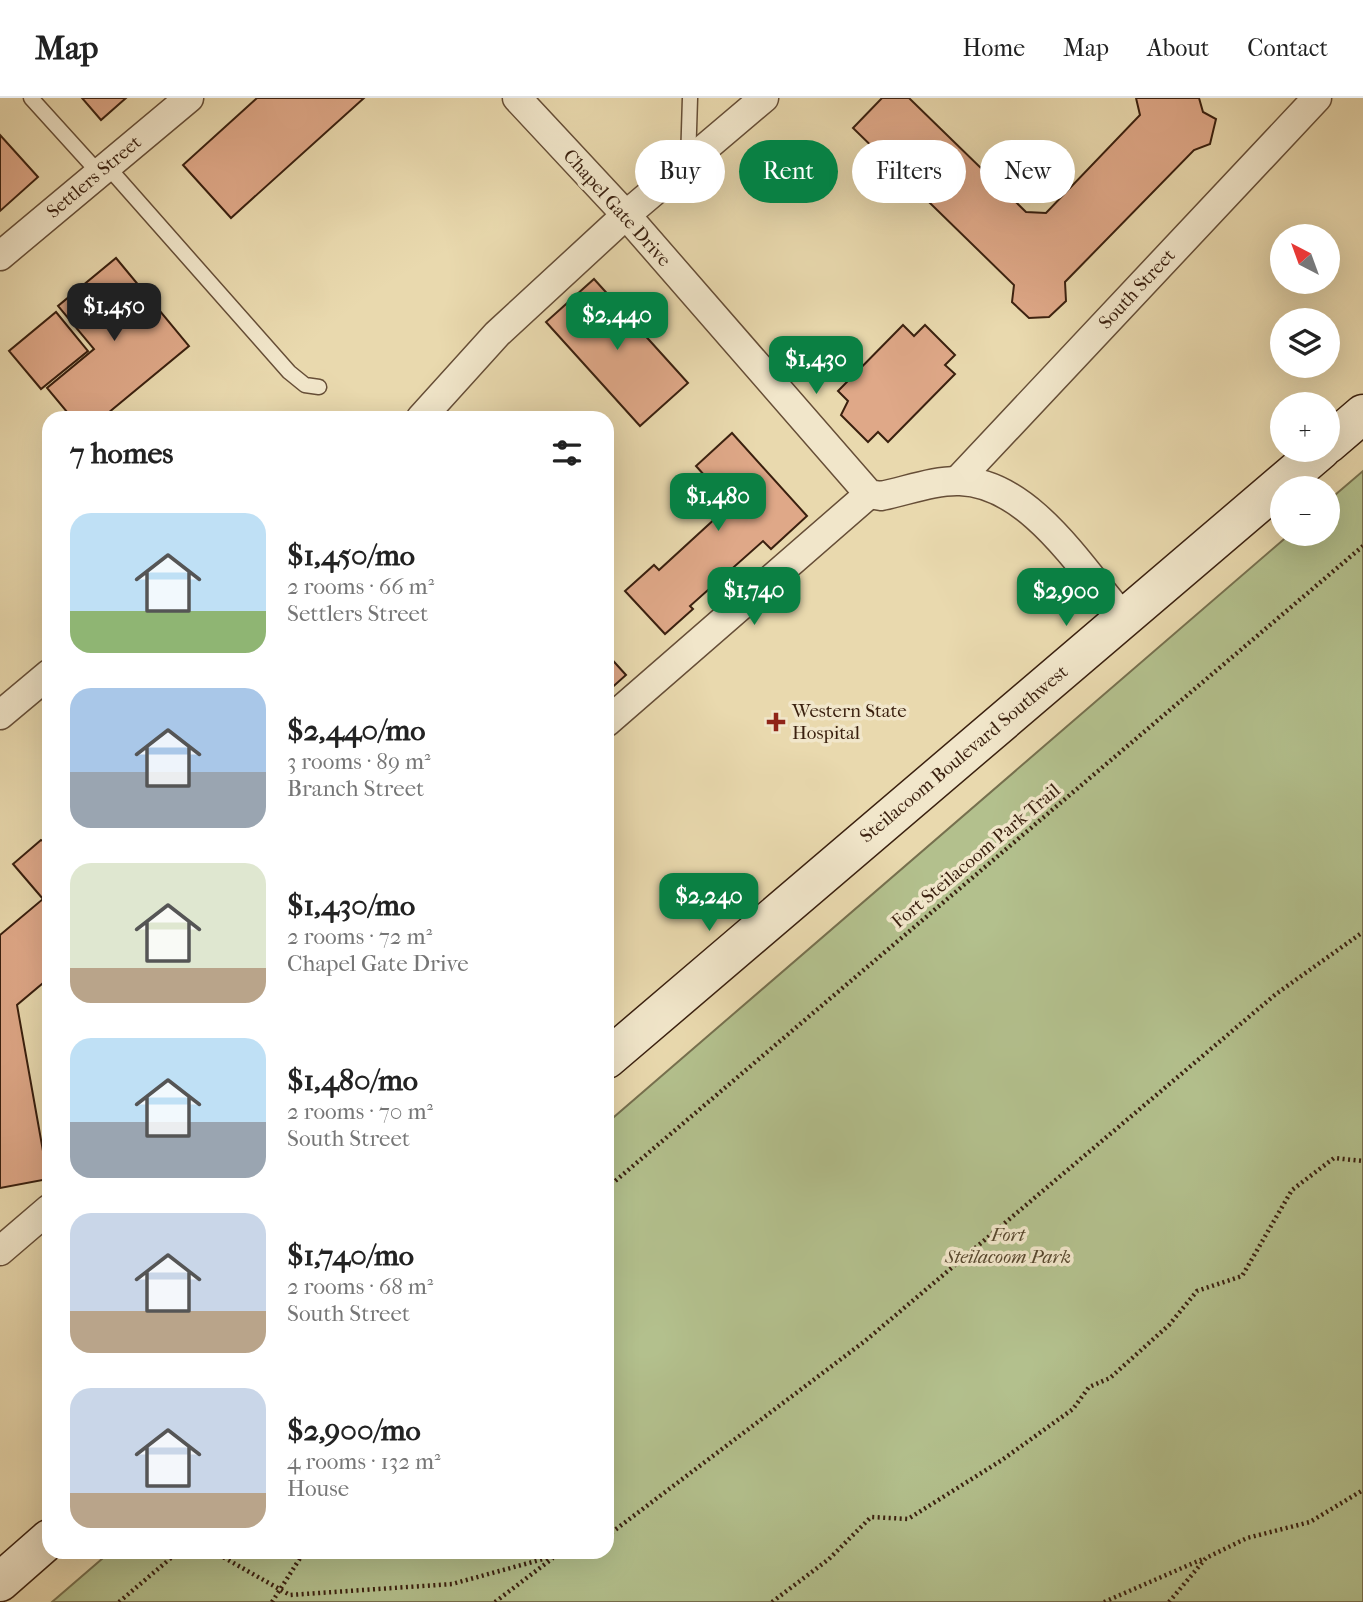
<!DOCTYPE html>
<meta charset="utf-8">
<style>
:root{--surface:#fff;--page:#f6f6f6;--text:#222;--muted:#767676;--line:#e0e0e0;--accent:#0b8043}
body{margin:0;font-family:"IM FELL French Canon",serif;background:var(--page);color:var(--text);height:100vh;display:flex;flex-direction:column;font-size:26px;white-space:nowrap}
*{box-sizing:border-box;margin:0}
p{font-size:23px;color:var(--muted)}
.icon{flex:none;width:38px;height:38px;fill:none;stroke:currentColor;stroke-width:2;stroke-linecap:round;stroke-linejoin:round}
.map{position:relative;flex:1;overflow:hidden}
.details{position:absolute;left:42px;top:313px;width:572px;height:1148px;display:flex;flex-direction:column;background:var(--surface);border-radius:21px;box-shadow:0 7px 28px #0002}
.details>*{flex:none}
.top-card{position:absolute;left:635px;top:42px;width:621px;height:63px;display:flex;gap:14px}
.needle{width:46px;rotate:319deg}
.controls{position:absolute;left:1270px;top:126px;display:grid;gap:14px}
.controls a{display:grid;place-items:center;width:70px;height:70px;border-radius:50%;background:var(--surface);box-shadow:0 7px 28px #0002;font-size:35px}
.price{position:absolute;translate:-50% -60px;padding:0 16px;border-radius:14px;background:var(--accent);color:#fff;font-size:23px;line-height:46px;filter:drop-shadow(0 2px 4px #0008)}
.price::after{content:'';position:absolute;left:50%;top:42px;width:21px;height:16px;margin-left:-10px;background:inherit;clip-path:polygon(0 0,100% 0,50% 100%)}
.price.on{background:#222;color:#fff}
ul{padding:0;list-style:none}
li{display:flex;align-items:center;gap:21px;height:175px;padding:0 28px}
li span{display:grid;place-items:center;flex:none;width:196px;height:140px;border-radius:21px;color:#555}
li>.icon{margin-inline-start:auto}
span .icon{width:84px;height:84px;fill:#fffc;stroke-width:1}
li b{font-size:30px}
h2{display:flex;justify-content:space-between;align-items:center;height:84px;padding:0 28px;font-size:30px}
.chip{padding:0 24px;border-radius:32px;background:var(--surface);box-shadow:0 7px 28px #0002;font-size:24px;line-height:63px}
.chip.on{background:var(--accent);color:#fff}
header{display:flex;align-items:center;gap:42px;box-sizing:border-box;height:98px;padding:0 35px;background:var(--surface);border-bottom:2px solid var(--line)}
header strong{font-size:33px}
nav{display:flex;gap:38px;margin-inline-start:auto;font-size:24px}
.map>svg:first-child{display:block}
.green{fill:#b3c08d;stroke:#76704e;stroke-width:2}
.building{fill:#dfa888;stroke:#3a200f;stroke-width:2}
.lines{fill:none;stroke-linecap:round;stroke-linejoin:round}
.lane-casing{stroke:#664e37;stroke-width:17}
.street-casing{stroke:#664e37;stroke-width:31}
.secondary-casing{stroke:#3a200f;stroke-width:41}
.path{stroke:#3a200f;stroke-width:4.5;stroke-dasharray:2 3.5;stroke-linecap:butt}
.lane{stroke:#f1e6ca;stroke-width:14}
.street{stroke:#f1e6ca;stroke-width:28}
.secondary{stroke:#f1e6ca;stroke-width:38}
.poi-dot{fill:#8f2418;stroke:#f1e6ca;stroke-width:2.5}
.labels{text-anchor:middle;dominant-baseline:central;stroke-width:7;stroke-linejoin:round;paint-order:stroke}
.street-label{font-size:19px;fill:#3a200f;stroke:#f1e6ca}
.poi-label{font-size:19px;fill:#3a200f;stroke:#f1e6ca;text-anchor:start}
.park-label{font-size:19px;font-style:italic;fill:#58482e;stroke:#f1e6ca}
</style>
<header>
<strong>Map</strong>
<nav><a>Home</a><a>Map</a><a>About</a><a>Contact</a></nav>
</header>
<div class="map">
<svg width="1363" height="1504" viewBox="0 0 1363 1504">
<rect width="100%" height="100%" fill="#e9d9ae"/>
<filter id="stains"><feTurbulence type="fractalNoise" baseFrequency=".00286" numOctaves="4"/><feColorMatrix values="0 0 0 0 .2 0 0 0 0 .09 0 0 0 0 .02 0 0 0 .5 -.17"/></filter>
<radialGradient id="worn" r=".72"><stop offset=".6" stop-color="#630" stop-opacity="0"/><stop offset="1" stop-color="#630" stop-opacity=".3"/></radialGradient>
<polygon class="green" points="1363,373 1363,1504 52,1504 110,1454 607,1454 607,1025 1290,436 1328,436 1328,403"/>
<g class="building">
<polygon points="82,0 126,0 101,22"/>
<polygon points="257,0 364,0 231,120 183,67"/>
<polygon points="882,0 909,0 1026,114 1046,115 1140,17 1136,0 1199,0 1203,14 1216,21 1210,46 1194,52 1065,184 1066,203 1049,219 1029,220 1012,204 1014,187 853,30"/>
<polygon points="0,37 38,79 0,113"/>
<polygon points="116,160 189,248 102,320 72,320 47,290 94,251 58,208"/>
<polygon points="594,181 688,285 640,328 546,224"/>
<polygon points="56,214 88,253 41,291 9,253"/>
<polygon points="903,227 914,238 925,227 955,257 945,267 955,276 888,344 878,334 868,344 841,317 848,303 838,293"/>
<polygon points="732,335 807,418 771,451 763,443 690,508 693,511 665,536 625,493 654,467 659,472 731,406 725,400 704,419 684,397 705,378 696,368"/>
<polygon points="607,556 626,577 607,594"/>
<polygon points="41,742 49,747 49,880 17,907 48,1081 0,1090 0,837 43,801 13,766"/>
</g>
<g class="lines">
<defs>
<g id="lane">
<polyline points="31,0 99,75"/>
<polyline points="688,64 690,0"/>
<polyline points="107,68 289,274 305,287 319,289"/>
</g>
<g id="street">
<path d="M517 0 626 117 869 396 881 398C906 393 935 382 960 383 1030 385 1082 472 1124 520"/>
<polyline points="0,158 189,0"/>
<polyline points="421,320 497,236 626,117 764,0"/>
<polyline points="958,382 1317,0"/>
<polyline points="0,617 49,576"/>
<polyline points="607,624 869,396"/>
<polyline points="0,1153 49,1111"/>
</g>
<g id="secondary">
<polyline points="1328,346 1363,316"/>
<polyline points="607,961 1321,352"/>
<polyline points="0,1484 49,1441"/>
</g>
</defs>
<use href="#lane" class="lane-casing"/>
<use href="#street" class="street-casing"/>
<use href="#secondary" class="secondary-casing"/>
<g class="path">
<polyline points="607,1090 1363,448"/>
<polyline points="607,1438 865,1243 1276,896 1363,834"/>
<polyline points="214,1454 290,1497 452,1486 569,1454"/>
<polyline points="119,1504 178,1454"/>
<polyline points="272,1504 304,1454"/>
<polyline points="495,1504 553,1460"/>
<polyline points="772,1504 829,1461 871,1419 908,1421 1002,1362 1073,1311 1089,1289 1110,1280 1169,1227 1197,1193 1242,1178 1292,1092 1334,1060 1363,1063"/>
<polyline points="1104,1504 1205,1460"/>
<polyline points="1169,1504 1206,1460 1247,1440 1310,1424 1363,1392"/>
</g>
<use href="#lane" class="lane"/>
<use href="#street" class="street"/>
<use href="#secondary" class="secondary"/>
</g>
<path class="poi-dot" d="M772.5 613.5h7v7h7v7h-7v7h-7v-7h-7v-7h7z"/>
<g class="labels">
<g class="street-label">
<text transform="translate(94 79) rotate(-40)">Settlers Street</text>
<text transform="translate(617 110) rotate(48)">Chapel Gate Drive</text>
<text transform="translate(1137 191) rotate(-47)">South Street</text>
<text transform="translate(964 656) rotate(-40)">Steilacoom Boulevard Southwest</text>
<text transform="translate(976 758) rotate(-40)">Fort Steilacoom Park Trail</text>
</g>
<g class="poi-label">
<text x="792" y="613">Western State<tspan x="792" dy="22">Hospital</tspan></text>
</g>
<g class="park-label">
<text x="1008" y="1137">Fort<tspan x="1008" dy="22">Steilacoom Park</tspan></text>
</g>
</g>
<rect width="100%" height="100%" filter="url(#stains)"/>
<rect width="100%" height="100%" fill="url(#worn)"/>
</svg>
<div class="controls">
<a><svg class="needle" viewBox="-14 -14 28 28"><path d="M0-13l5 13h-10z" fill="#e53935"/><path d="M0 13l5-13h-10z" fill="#767676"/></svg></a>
<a><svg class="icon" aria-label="layers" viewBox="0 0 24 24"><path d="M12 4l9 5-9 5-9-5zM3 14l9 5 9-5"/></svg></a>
<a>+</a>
<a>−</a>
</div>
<b class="price on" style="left:114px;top:245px">$1,450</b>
<b class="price" style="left:617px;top:254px">$2,440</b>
<b class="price" style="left:816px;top:298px">$1,430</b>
<b class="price" style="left:718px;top:435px">$1,480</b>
<b class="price" style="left:754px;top:529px">$1,740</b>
<b class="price" style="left:1066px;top:530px">$2,900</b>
<b class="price" style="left:709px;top:835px">$2,240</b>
<div class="top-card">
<a class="chip">Buy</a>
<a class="chip on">Rent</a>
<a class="chip">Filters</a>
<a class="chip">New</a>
</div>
<section class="details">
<h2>7 homes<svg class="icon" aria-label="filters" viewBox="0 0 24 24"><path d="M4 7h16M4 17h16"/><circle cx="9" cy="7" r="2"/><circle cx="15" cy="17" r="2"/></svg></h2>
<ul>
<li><span style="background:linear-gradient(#bfe0f5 70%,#8fb573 0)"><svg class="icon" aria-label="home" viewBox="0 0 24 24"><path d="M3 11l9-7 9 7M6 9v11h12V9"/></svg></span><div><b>$1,450/mo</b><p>2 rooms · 66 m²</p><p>Settlers Street</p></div></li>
<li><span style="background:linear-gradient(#a9c7e8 60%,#9aa5b1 0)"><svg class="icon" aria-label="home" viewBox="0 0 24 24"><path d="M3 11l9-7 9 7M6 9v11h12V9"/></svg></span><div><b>$2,440/mo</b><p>3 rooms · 89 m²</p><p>Branch Street</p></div></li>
<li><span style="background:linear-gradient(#dfe7d0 75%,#b9a48a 0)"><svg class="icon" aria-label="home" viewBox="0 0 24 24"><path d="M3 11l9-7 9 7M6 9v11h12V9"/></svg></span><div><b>$1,430/mo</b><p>2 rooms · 72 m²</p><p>Chapel Gate Drive</p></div></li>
<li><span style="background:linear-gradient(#bfe0f5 60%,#9aa5b1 0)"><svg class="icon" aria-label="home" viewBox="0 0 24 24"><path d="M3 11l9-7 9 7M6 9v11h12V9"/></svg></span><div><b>$1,480/mo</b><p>2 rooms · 70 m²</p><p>South Street</p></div></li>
<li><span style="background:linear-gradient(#c9d6e8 70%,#b9a48a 0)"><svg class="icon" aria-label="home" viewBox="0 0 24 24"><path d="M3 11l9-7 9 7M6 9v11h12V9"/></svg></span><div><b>$1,740/mo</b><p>2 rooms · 68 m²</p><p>South Street</p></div></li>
<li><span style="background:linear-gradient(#c9d6e8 75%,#b9a48a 0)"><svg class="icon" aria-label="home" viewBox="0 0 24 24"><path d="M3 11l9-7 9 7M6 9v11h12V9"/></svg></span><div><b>$2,900/mo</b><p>4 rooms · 132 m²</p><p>House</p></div></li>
</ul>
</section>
</div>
